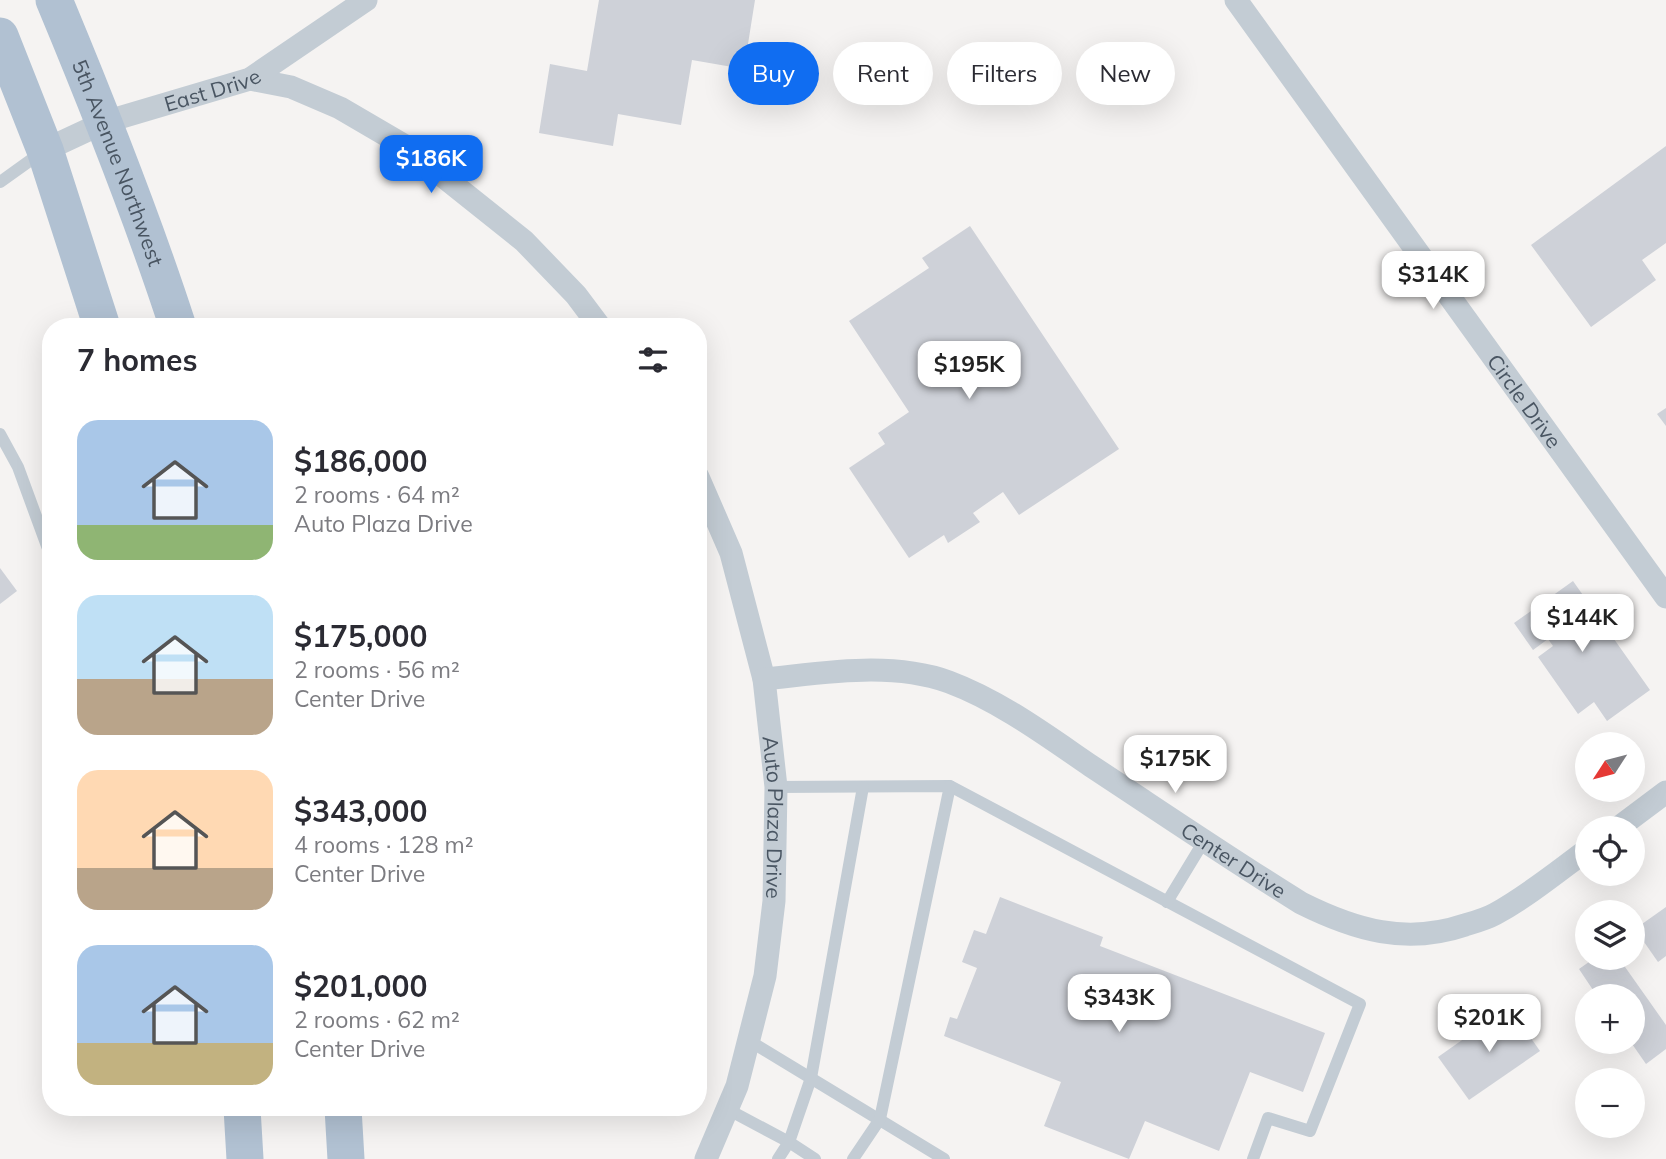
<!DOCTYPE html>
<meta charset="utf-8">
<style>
:root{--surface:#fff;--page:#f2f2f3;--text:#2b2b33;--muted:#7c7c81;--accent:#106df1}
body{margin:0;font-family:Mulish,sans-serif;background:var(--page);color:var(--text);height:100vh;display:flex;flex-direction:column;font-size:26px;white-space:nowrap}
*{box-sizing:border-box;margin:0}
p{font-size:23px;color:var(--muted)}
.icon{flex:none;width:38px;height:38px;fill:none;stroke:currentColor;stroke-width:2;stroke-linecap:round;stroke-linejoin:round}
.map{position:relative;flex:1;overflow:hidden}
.drawer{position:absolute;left:42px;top:318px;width:665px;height:798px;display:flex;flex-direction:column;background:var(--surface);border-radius:28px;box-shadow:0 7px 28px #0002}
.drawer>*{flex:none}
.banner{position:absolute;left:728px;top:42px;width:665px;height:63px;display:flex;gap:14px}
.needle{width:46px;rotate:234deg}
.buttons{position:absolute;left:1575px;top:732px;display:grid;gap:14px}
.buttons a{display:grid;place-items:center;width:70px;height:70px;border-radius:50%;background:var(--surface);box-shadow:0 7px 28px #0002;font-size:35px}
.price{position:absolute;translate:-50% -60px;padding:0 16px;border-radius:14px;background:#fff;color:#222;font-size:23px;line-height:46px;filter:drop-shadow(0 2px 4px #0008)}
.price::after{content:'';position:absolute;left:50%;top:42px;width:21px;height:16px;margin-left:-10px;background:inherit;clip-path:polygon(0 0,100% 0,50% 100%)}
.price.on{background:var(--accent);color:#fff}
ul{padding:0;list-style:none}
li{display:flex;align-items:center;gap:21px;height:175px;padding:0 35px}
li span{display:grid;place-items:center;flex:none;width:196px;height:140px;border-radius:21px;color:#555}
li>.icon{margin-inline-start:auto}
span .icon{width:84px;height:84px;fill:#fffc;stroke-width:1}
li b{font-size:30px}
h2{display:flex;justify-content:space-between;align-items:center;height:84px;padding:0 35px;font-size:30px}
.tag{padding:0 24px;border-radius:32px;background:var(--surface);box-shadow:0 7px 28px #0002;font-size:24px;line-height:63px}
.tag.on{background:var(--accent);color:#fff}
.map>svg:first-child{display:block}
.building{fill:#ced1d8}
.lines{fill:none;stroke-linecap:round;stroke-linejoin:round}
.service{stroke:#c3ccd4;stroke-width:12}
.minor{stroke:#c3ccd4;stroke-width:23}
.primary{stroke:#b1c1d2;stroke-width:37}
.labels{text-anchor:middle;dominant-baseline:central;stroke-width:7;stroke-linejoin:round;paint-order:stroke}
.street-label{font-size:21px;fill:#495562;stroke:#fff}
</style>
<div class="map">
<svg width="1666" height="1159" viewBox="0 0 1666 1159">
<rect width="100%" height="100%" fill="#f5f3f2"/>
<g class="building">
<polygon points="599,0 755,0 744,69 692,60 681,125 618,114 613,146 539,133 550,64 587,71"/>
<polygon points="1666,146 1666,243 1642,260 1656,280 1591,327 1531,245"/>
<polygon points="970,226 1119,449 1019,515 1003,492 973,513 980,522 948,543 944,535 909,558 849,468 885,444 878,433 909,412 849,321 929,268 922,258"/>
<polygon points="1666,408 1666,426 1657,414"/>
<polygon points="0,568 17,591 0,604"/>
<polygon points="1573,581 1650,690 1607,721 1594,702 1578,714 1538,657 1553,646 1548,639 1533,650 1514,623"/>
<polygon points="1000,897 1103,937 1100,946 1325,1033 1303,1092 1250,1072 1219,1151 1145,1121 1129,1159 1044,1126 1061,1082 944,1036 950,1017 957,1019 977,968 962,962 974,930 986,934"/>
<polygon points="1666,907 1666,956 1658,962 1635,929"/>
<polygon points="1596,957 1618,957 1666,1025 1666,1049 1646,1064 1630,1041 1633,1041 1633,996 1597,996 1579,969"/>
<polygon points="1509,1007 1540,1051 1469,1100 1438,1057"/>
</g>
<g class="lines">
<g class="service">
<polyline points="0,182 42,152"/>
<polyline points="0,434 18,467 51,557"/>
<polyline points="776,787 950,786 1360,1004 1310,1131 1268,1118 1253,1159"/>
<polyline points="1167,902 1204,841"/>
<polyline points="748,1040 944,1159"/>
<polyline points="727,1109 789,1142 815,1159"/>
<polyline points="778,1159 789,1142 811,1078 863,787"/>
<polyline points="853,1159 880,1119 950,786"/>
</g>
<g class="minor">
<path id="s1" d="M1236 0 1666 597"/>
<polyline points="250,79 291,87 340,108 405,146 524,241 576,295 600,327"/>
<path id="s2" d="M45 150 105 122 250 79 366 0"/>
<path id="s3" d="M698 477 731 553 764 679 776 787 774 901 765 976 737 1086 706 1159"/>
<path id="s4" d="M764 679C825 673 890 661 949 682 1000 701 1047 736 1091 766 1161 812 1230 859 1301 903 1355 930 1406 945 1465 925 1475 922 1486 919 1495 914 1528 896 1557 872 1587 850"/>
<polyline points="1618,828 1666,792"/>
</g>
<g class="primary">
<path id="s5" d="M54 0C99 108 142 216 178 327"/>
<polyline points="0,36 45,150 102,327"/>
<polyline points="242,1108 245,1159"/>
<polyline points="343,1108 346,1159"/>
</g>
</g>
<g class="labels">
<g class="street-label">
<text stroke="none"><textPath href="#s2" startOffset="178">East Drive</textPath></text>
<text stroke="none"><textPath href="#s5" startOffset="175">5th Avenue Northwest</textPath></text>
<text stroke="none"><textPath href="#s1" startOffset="494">Circle Drive</textPath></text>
<text stroke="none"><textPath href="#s3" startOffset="352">Auto Plaza Drive</textPath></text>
<text stroke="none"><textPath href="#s4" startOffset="523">Center Drive</textPath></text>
</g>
</g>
</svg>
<div class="buttons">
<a><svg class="needle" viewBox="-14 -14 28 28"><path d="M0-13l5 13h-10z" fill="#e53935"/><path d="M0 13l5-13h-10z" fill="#7c7c81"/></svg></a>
<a><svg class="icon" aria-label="locate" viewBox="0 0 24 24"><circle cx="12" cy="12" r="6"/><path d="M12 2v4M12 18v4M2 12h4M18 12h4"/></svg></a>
<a><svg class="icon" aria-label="layers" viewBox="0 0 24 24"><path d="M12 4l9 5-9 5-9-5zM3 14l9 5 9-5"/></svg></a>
<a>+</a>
<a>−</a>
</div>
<b class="price on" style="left:431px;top:195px">$186K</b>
<b class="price" style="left:1433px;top:311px">$314K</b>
<b class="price" style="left:969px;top:401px">$195K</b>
<b class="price" style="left:1582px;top:654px">$144K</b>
<b class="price" style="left:1175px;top:795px">$175K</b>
<b class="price" style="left:1119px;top:1034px">$343K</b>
<b class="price" style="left:1489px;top:1054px">$201K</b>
<div class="banner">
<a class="tag on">Buy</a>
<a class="tag">Rent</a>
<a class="tag">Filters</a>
<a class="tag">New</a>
</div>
<section class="drawer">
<h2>7 homes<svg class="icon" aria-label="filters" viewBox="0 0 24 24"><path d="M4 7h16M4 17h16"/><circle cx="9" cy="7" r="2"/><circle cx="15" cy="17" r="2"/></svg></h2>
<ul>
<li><span style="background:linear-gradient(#a9c7e8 75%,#8fb573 0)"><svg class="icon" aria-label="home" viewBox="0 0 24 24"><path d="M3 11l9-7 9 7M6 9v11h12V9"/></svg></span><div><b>$186,000</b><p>2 rooms · 64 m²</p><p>Auto Plaza Drive</p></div></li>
<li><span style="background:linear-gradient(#bfe0f5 60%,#b9a48a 0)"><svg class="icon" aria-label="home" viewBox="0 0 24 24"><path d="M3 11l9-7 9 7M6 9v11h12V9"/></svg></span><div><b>$175,000</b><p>2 rooms · 56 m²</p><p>Center Drive</p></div></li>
<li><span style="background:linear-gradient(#ffd9b3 70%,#b9a48a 0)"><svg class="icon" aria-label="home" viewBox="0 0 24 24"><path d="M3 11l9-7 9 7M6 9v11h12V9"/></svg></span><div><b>$343,000</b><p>4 rooms · 128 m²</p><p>Center Drive</p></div></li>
<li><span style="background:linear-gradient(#a9c7e8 70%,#c2b280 0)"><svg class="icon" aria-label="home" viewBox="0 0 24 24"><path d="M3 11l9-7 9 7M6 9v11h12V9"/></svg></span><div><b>$201,000</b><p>2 rooms · 62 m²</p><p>Center Drive</p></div></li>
</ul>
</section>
</div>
